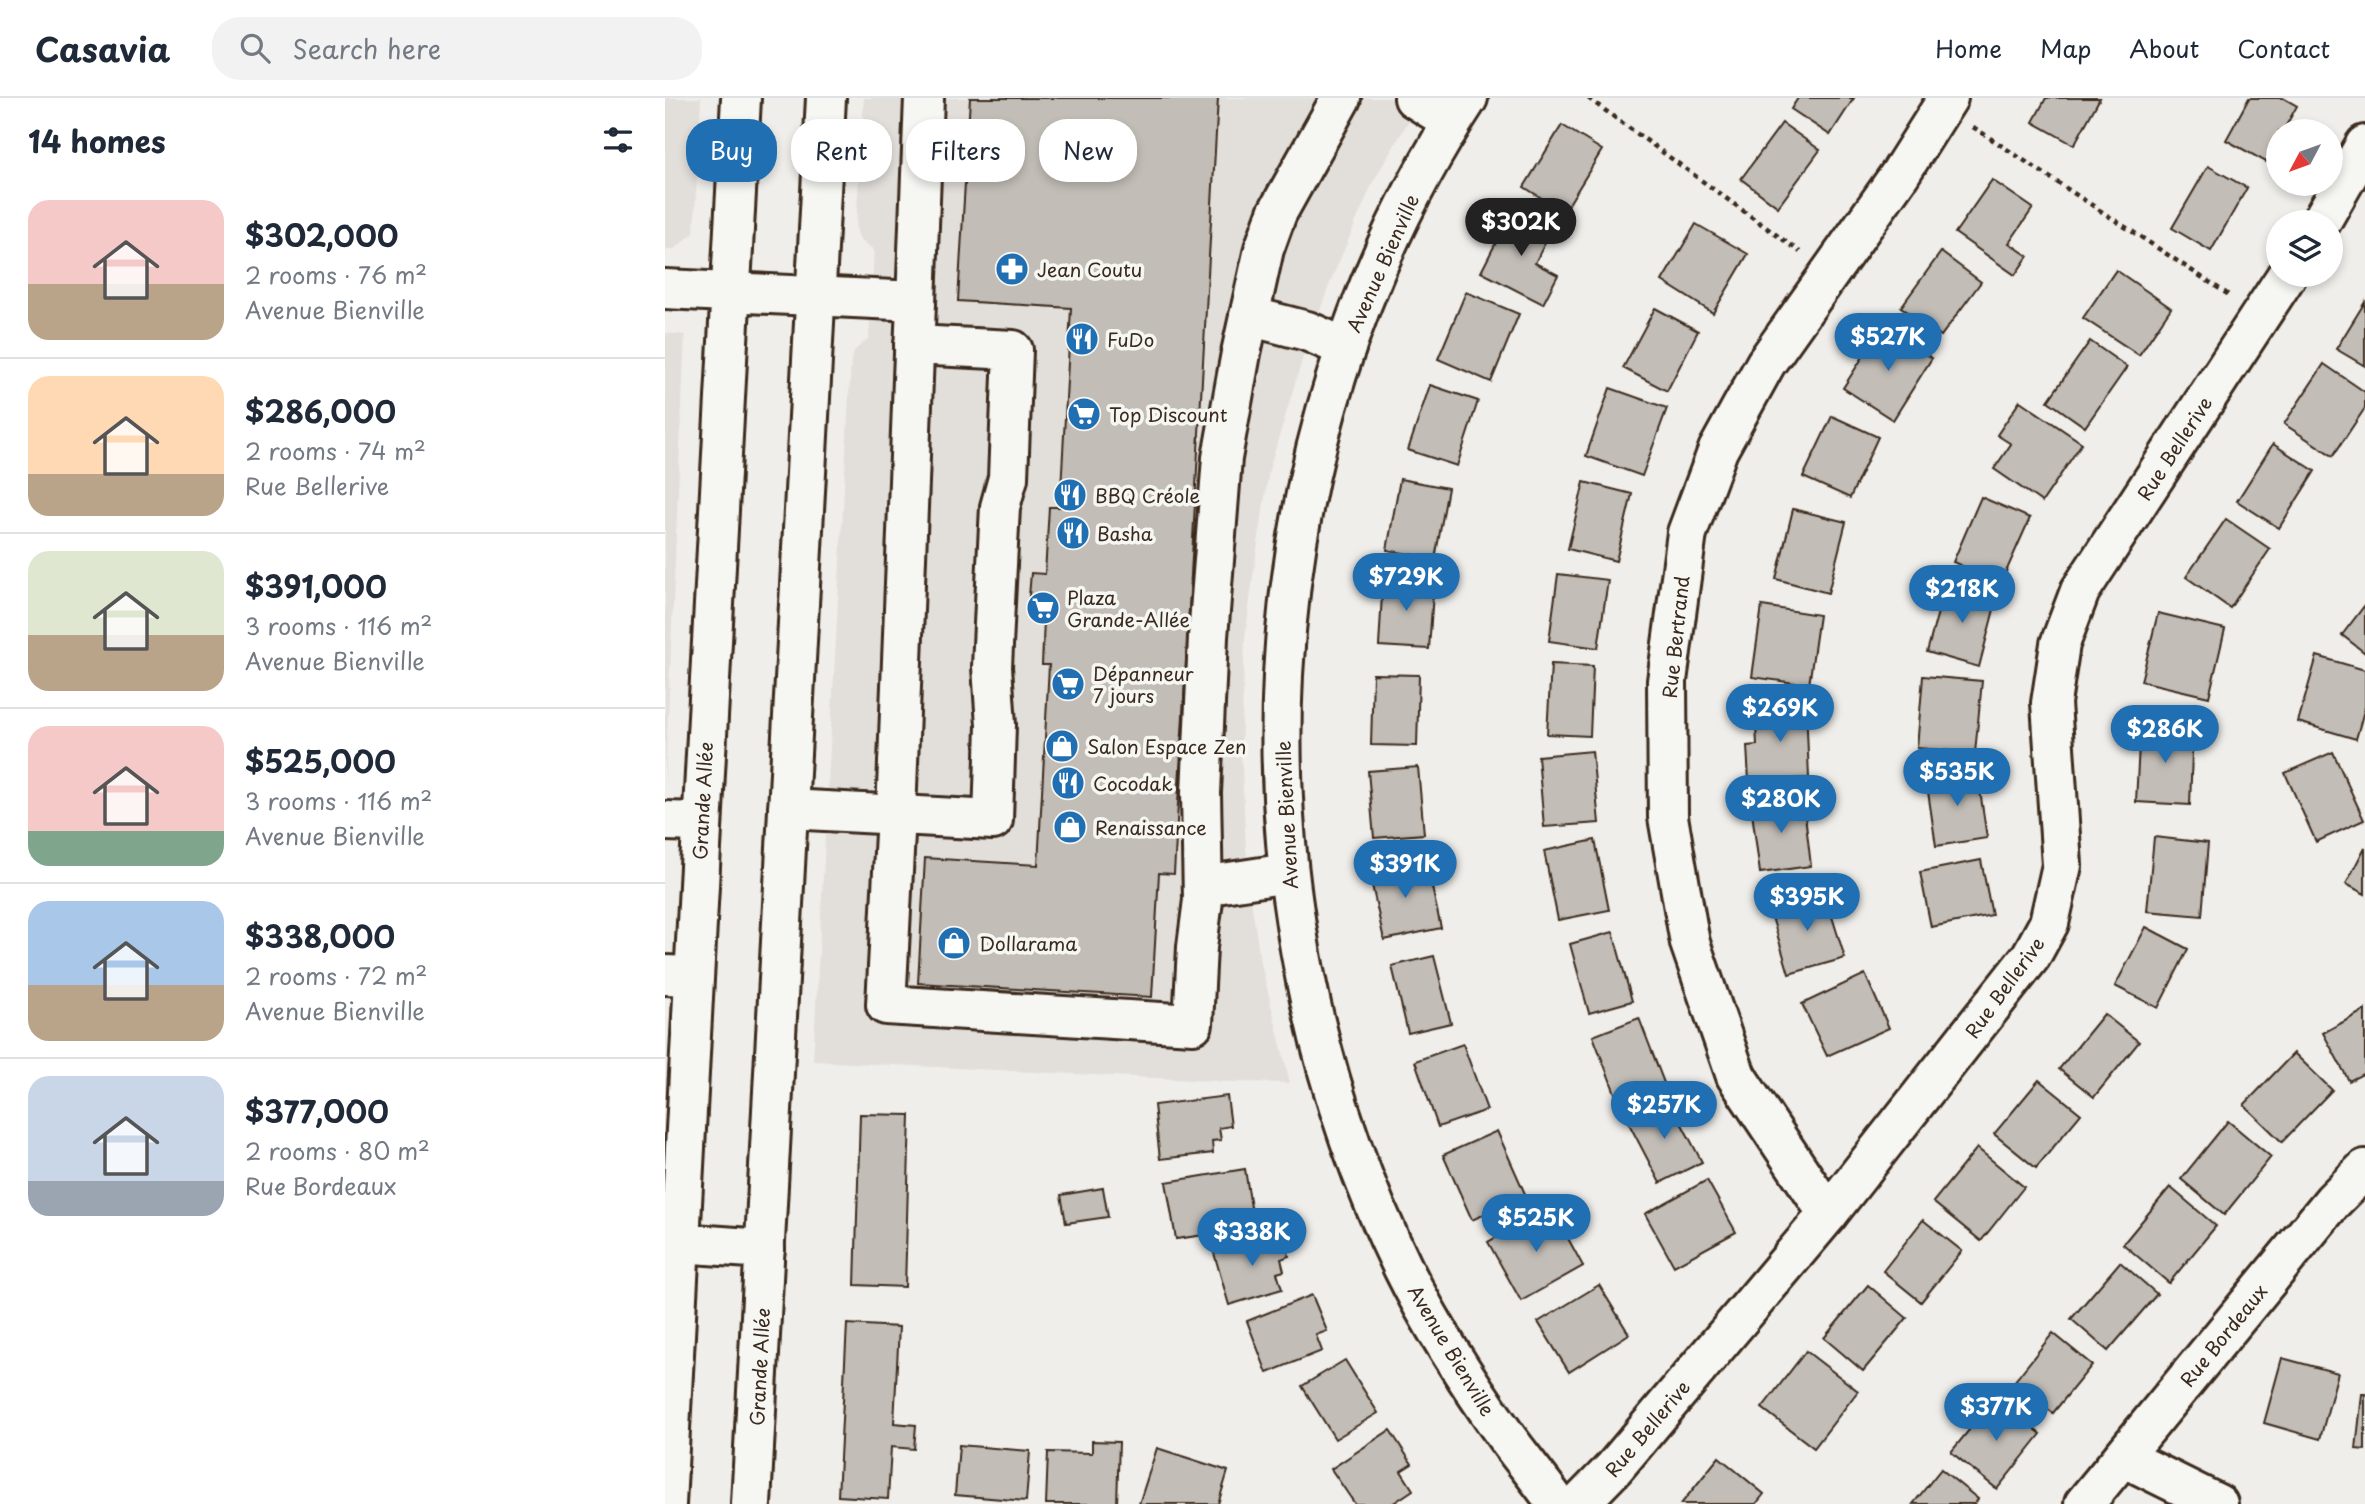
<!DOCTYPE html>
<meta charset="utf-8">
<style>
:root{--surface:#fff;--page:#f2f2f3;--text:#1f2937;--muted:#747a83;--line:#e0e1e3;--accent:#1f6fb2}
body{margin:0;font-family:"Playpen Sans",sans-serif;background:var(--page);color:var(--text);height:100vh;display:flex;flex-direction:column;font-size:26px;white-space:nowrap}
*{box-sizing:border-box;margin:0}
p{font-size:23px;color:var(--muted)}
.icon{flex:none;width:38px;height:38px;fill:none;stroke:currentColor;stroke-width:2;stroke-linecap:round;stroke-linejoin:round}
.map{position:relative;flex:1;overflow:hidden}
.panel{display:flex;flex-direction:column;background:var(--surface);width:665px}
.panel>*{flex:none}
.banner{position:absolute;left:21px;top:21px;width:665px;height:63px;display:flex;gap:14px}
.needle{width:46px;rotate:229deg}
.tools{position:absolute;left:1601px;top:21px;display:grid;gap:14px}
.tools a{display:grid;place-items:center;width:77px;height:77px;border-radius:50%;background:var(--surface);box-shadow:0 4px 10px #0003;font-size:35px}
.price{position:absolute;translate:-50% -60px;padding:0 16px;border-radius:24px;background:var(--accent);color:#fff;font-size:23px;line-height:46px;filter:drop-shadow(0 2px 4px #0008)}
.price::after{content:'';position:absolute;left:50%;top:42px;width:21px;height:16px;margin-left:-10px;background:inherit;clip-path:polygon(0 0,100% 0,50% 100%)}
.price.active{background:#222;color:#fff}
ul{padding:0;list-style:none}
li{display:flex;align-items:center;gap:21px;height:175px;padding:0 28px}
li+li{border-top:2px solid var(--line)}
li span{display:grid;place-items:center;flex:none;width:196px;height:140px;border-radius:21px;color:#555}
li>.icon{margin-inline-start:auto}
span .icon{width:84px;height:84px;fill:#fffc;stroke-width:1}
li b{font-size:30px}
h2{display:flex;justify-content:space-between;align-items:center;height:84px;padding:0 28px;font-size:30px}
.chip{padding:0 24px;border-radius:28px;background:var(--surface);box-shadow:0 4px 10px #0003;font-size:24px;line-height:63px}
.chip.active{background:var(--accent);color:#fff}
header{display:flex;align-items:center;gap:42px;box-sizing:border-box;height:98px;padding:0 35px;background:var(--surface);border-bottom:2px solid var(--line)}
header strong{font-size:33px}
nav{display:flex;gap:38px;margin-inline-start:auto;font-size:24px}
.search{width:490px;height:63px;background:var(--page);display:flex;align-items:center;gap:18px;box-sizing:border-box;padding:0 24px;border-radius:28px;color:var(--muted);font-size:26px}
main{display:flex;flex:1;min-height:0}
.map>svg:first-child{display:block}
.built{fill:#e2dfdb}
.building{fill:#c2bdb7;stroke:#3b2a1e;stroke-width:2}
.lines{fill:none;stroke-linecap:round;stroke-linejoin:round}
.minor-casing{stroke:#3b2a1e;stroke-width:44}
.major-casing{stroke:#3b2a1e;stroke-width:44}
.path{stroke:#3b2a1e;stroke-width:4.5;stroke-dasharray:5 5;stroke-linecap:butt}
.minor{stroke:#f6f6f2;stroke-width:38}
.major{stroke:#f6f6f2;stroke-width:38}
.labels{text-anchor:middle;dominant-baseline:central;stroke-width:7;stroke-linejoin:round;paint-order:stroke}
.street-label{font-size:19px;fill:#3b2a1e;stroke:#f6f6f2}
.poi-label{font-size:19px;fill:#3b2a1e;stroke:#f6f6f2;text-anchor:start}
</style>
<header>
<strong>Casavia</strong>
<div class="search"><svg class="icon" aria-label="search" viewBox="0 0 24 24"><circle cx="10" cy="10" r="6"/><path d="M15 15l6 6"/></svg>Search here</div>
<nav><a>Home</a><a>Map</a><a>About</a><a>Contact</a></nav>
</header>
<main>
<section class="panel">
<h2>14 homes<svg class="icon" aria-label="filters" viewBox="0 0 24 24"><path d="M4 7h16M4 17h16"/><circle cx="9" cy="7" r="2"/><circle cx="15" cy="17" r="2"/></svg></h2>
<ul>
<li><span style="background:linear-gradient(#f6c9c9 60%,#b9a48a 0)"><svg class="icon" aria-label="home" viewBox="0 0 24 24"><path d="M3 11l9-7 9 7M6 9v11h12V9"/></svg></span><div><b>$302,000</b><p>2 rooms · 76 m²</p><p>Avenue Bienville</p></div></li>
<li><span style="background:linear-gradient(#ffd9b3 70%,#b9a48a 0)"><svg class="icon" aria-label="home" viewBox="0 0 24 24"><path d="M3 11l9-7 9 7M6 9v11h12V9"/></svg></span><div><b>$286,000</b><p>2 rooms · 74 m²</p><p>Rue Bellerive</p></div></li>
<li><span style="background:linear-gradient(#dfe7d0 60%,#b9a48a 0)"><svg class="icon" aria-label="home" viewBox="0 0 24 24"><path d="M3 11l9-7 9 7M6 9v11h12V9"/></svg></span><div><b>$391,000</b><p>3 rooms · 116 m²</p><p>Avenue Bienville</p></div></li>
<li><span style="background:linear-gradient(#f6c9c9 75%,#7fa58c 0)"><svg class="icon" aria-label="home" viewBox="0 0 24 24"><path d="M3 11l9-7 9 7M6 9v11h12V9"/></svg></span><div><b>$525,000</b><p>3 rooms · 116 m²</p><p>Avenue Bienville</p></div></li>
<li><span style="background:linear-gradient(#a9c7e8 60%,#b9a48a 0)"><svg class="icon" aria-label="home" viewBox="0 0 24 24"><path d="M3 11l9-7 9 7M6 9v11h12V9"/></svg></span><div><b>$338,000</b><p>2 rooms · 72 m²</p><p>Avenue Bienville</p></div></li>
<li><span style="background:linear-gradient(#c9d6e8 75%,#9aa5b1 0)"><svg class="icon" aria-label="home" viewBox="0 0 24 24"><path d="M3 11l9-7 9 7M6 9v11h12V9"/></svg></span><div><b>$377,000</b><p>2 rooms · 80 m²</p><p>Rue Bordeaux</p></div></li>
</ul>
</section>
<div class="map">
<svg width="1700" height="1406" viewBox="0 0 1700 1406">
<rect width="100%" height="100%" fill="#efeeea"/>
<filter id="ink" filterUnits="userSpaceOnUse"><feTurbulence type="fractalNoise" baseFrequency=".0143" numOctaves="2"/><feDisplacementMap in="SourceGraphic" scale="14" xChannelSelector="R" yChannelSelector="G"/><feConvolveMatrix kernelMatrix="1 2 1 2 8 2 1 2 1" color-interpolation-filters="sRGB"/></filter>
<g filter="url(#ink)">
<g class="built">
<polygon points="0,0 36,0 29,135 8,152 0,152"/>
<polygon points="199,0 757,0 708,84 665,185 639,256 604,372 588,479 580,541 576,651 581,749 586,802 595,861 625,985 570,984 148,963 186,262 190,252 204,240 209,152 195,142 191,130"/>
<polygon points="0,235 20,237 0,685"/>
</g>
<g class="building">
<polygon points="305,0 553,0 509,776 494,775 487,899 253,885 260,760 373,767 384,567 377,567 380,499 364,498 366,475 380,476 384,409 395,409 406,210 293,203"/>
<polygon points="1133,0 1189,0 1165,37 1126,11"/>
<polygon points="1381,0 1435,0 1409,47 1368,24"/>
<polygon points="1584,0 1618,0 1632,8 1618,33 1614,33 1614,41 1601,64 1561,42"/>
<polygon points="1117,25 1155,52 1113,109 1076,81"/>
<polygon points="897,27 937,52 899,114 859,89"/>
<polygon points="1543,68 1582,90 1546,153 1507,130"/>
<polygon points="1327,82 1368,110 1344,145 1363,158 1350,177 1290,135"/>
<polygon points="848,111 887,131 870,165 893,177 878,206 816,174"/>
<polygon points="1031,126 1083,156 1048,215 997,183"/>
<polygon points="1276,154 1316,184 1276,238 1236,209"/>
<polygon points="1451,172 1506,210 1474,257 1418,220"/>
<polygon points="801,194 854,216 826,284 773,261"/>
<polygon points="1700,204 1700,268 1671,251"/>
<polygon points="990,210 1033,233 1002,293 958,270"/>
<polygon points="1217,229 1267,260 1228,322 1178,290"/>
<polygon points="1425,243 1462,269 1420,329 1383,303"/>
<polygon points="1659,266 1700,294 1700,310 1668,358 1619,326"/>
<polygon points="765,287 813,303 792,368 743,352"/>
<polygon points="945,290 1002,310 977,378 921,358"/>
<polygon points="1355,303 1417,345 1377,404 1329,371 1346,346 1332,337"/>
<polygon points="1167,318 1213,339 1185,400 1138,379"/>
<polygon points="1608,346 1650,373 1614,430 1572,403"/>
<polygon points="735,381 783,390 770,461 722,452"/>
<polygon points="919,384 967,396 951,463 903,451"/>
<polygon points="1316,399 1365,420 1336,485 1288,464"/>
<polygon points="1128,411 1181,424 1163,495 1111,481"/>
<polygon points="1561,421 1605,451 1565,510 1521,479"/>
<polygon points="893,476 943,482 933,550 884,543"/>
<polygon points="718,479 769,481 764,551 714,548"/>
<polygon points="1281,485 1332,500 1314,569 1262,554"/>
<polygon points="1700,507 1700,555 1677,537"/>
<polygon points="1097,508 1154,517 1144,587 1087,579"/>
<polygon points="1493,515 1560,531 1544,599 1476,583"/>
<polygon points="1652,558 1700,572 1700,609 1691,641 1633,624"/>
<polygon points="886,566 928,568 925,638 882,636"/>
<polygon points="708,576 754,577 752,648 706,647"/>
<polygon points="1258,578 1317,583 1310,655 1252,650"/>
<polygon points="1141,607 1144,680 1084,683 1082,648 1092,647 1090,608"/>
<polygon points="1475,627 1528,629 1525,707 1471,704"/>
<polygon points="927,653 934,725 879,729 873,658"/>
<polygon points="1668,654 1699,722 1651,744 1620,675"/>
<polygon points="753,669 759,736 709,740 703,673"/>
<polygon points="1312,672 1322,740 1271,748 1261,680"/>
<polygon points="1138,700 1146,768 1095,775 1086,707"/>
<polygon points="1489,739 1543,745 1537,818 1482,813"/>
<polygon points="930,742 944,812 893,822 879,753"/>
<polygon points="1700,749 1700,796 1681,786"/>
<polygon points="761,762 776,830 719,842 704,773"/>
<polygon points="1316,762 1327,817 1266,829 1255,774"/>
<polygon points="1159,793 1180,860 1124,876 1104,809"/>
<polygon points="1481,829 1523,851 1493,910 1450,888"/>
<polygon points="948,834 967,903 924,915 905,846"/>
<polygon points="769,858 786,925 743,935 727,868"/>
<polygon points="1200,876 1224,930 1162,958 1137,906"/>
<polygon points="1700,912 1700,975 1684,983 1658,935"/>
<polygon points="1439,916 1474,944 1429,999 1394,971"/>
<polygon points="974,920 999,985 953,1003 928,938"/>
<polygon points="798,946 822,1012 773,1029 750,963"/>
<polygon points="1629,955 1667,992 1617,1044 1579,1007"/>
<polygon points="1374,982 1416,1016 1371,1070 1329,1036"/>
<polygon points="562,998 566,1028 554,1030 556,1042 547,1043 548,1055 495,1061 489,1007"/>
<polygon points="1003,1000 1037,1064 995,1085 962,1022"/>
<polygon points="195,1016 245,1017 240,1189 190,1187"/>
<polygon points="1563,1023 1606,1059 1559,1117 1516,1081"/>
<polygon points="832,1033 861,1098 807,1122 778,1057"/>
<polygon points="1312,1050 1359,1089 1316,1143 1268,1104"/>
<polygon points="580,1071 588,1122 566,1125 567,1133 511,1141 501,1084"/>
<polygon points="1042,1082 1071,1134 1009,1168 980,1116"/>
<polygon points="1505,1089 1551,1128 1504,1185 1458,1146"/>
<polygon points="438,1090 443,1119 401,1125 396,1097"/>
<polygon points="886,1109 918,1168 856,1203 823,1144"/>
<polygon points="1258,1122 1297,1153 1256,1204 1218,1173"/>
<polygon points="617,1135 624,1158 616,1161 619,1173 612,1175 617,1191 564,1207 549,1155"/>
<polygon points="1455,1164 1492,1196 1443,1253 1406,1221"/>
<polygon points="934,1187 964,1236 904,1274 873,1224"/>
<polygon points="1203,1187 1242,1220 1198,1273 1159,1240"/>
<polygon points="647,1197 662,1233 651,1237 657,1253 602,1275 582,1223"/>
<polygon points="182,1226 234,1229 229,1325 251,1327 249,1351 226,1349 223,1401 173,1398"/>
<polygon points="1388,1235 1427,1267 1388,1315 1349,1284"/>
<polygon points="1141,1253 1193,1293 1149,1350 1097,1310"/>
<polygon points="1617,1260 1673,1275 1655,1341 1599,1325"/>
<polygon points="680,1262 713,1315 670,1341 637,1288"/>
<polygon points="1697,1296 1700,1296 1700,1352 1691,1351"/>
<polygon points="1331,1299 1376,1336 1332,1391 1286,1354"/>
<polygon points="725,1332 747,1366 736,1373 748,1392 727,1406 690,1406 666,1371"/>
<polygon points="427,1343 454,1344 452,1406 381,1406 383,1354 427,1355"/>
<polygon points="294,1347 365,1353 361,1403 290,1397"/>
<polygon points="492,1350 563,1373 553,1406 474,1406"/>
<polygon points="1054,1359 1099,1396 1091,1406 1016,1406"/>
<polygon points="1276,1371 1313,1401 1310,1406 1248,1406"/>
</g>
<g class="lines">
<defs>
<g id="minor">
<polyline points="259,0 231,716 221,907 528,926 532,849 538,802 536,695 543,539 557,360 576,255 599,151 612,115 676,0"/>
<polyline points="749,0 787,24"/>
<path d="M803 0C576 346 558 802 739 1172 768 1231 804 1286 842 1340 858 1362 876 1383 892 1406"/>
<polyline points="1656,124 1700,47"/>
<polyline points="0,191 251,203"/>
<polyline points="584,218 642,233 681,250"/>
<polyline points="123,711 328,722 331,627 327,569 330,505 335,409 343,380 348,252 249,247"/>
<polyline points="0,723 36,724"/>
<polyline points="538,788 623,775"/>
<polyline points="0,877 28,878"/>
<polyline points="1163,1116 1071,978 1025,845 1003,719 1002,583 1022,435 1053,352 1101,265 1235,76 1283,0"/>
<polyline points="0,1144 100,1151"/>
<polyline points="1458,1359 1553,1406"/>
<polyline points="914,1406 949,1370 1163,1116 1366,858 1384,825 1397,767 1386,605 1395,546 1415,493 1622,177"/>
<polyline points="1419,1406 1668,1103 1700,1071"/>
</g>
<g id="major">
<polyline points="1,1406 76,0"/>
<polyline points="86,1406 161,0"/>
</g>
</defs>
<use href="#minor" class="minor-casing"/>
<use href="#major" class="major-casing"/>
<g class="path">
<polyline points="923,0 1135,154"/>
<polyline points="1308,29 1564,197"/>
</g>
<use href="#minor" class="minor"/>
<use href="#major" class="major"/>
</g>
</g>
<defs>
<symbol id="pharmacy-disc" viewBox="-11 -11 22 22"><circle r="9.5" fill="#1f6fb2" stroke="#f6f6f2"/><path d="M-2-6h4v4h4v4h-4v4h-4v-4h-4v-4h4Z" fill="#fff"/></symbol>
<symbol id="restaurant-disc" viewBox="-11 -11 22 22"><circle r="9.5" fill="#1f6fb2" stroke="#f6f6f2"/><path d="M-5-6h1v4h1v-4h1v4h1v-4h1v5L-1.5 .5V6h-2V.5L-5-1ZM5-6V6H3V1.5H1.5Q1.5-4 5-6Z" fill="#fff"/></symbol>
<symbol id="supermarket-disc" viewBox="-11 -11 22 22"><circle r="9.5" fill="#1f6fb2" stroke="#f6f6f2"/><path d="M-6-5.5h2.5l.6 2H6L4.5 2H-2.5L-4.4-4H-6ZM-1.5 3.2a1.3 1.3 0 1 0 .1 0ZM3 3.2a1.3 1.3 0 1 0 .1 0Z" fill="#fff"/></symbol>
<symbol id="shop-disc" viewBox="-11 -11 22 22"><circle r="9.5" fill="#1f6fb2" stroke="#f6f6f2"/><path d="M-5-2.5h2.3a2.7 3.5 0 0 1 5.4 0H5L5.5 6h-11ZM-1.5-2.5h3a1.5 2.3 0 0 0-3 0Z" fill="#fff"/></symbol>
</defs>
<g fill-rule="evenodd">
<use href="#pharmacy-disc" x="328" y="152" width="38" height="38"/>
<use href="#restaurant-disc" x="398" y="222" width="38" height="38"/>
<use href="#supermarket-disc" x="400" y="297" width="38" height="38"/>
<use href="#restaurant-disc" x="386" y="378" width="38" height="38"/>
<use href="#restaurant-disc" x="389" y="416" width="38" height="38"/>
<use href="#supermarket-disc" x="359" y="491" width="38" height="38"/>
<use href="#supermarket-disc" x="384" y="567" width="38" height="38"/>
<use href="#shop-disc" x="378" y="629" width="38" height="38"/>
<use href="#restaurant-disc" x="384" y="666" width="38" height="38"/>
<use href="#shop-disc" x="386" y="710" width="38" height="38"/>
<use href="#shop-disc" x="270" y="826" width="38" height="38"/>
</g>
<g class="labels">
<g class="street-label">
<text transform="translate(717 165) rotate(-66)">Avenue Bienville</text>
<text transform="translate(1509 350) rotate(-57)">Rue Bellerive</text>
<text transform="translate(1010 539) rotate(-84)">Rue Bertrand</text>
<text transform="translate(37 703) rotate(-87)">Grande Allée</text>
<text transform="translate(621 717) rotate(-93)">Avenue Bienville</text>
<text transform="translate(1339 889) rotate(-54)">Rue Bellerive</text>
<text transform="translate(1558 1237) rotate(-51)">Rue Bordeaux</text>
<text transform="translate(787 1252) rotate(59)">Avenue Bienville</text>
<text transform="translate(94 1269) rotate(-87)">Grande Allée</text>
<text transform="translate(982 1330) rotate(-50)">Rue Bellerive</text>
</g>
<g class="poi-label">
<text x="372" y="171">Jean Coutu</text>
<text x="442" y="241">FuDo</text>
<text x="444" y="316">Top Discount</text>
<text x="430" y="397">BBQ Créole</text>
<text x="432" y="435">Basha</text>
<text x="402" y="499">Plaza<tspan x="402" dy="22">Grande-Allée</tspan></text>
<text x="428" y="575">Dépanneur<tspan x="428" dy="22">7 jours</tspan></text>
<text x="422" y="648">Salon Espace Zen</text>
<text x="428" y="685">Cocodak</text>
<text x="430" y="729">Renaissance</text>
<text x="314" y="845">Dollarama</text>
</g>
</g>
</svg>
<div class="tools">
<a><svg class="needle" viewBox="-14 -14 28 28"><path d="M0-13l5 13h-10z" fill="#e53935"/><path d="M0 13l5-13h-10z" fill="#747a83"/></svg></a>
<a><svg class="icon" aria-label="layers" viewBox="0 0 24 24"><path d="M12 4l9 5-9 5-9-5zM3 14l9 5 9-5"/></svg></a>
</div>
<b class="price active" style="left:856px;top:160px">$302K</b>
<b class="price" style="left:1223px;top:275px">$527K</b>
<b class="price" style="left:741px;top:515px">$729K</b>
<b class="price" style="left:1297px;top:527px">$218K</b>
<b class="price" style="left:1115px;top:646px">$269K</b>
<b class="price" style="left:1500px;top:667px">$286K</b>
<b class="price" style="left:1292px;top:710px">$535K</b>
<b class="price" style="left:1116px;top:737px">$280K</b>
<b class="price" style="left:740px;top:802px">$391K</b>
<b class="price" style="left:1142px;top:835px">$395K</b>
<b class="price" style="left:999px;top:1043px">$257K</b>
<b class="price" style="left:871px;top:1156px">$525K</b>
<b class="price" style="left:587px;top:1170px">$338K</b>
<b class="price" style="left:1331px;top:1345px">$377K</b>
<div class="banner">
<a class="chip active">Buy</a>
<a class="chip">Rent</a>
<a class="chip">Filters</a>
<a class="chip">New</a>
</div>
</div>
</main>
